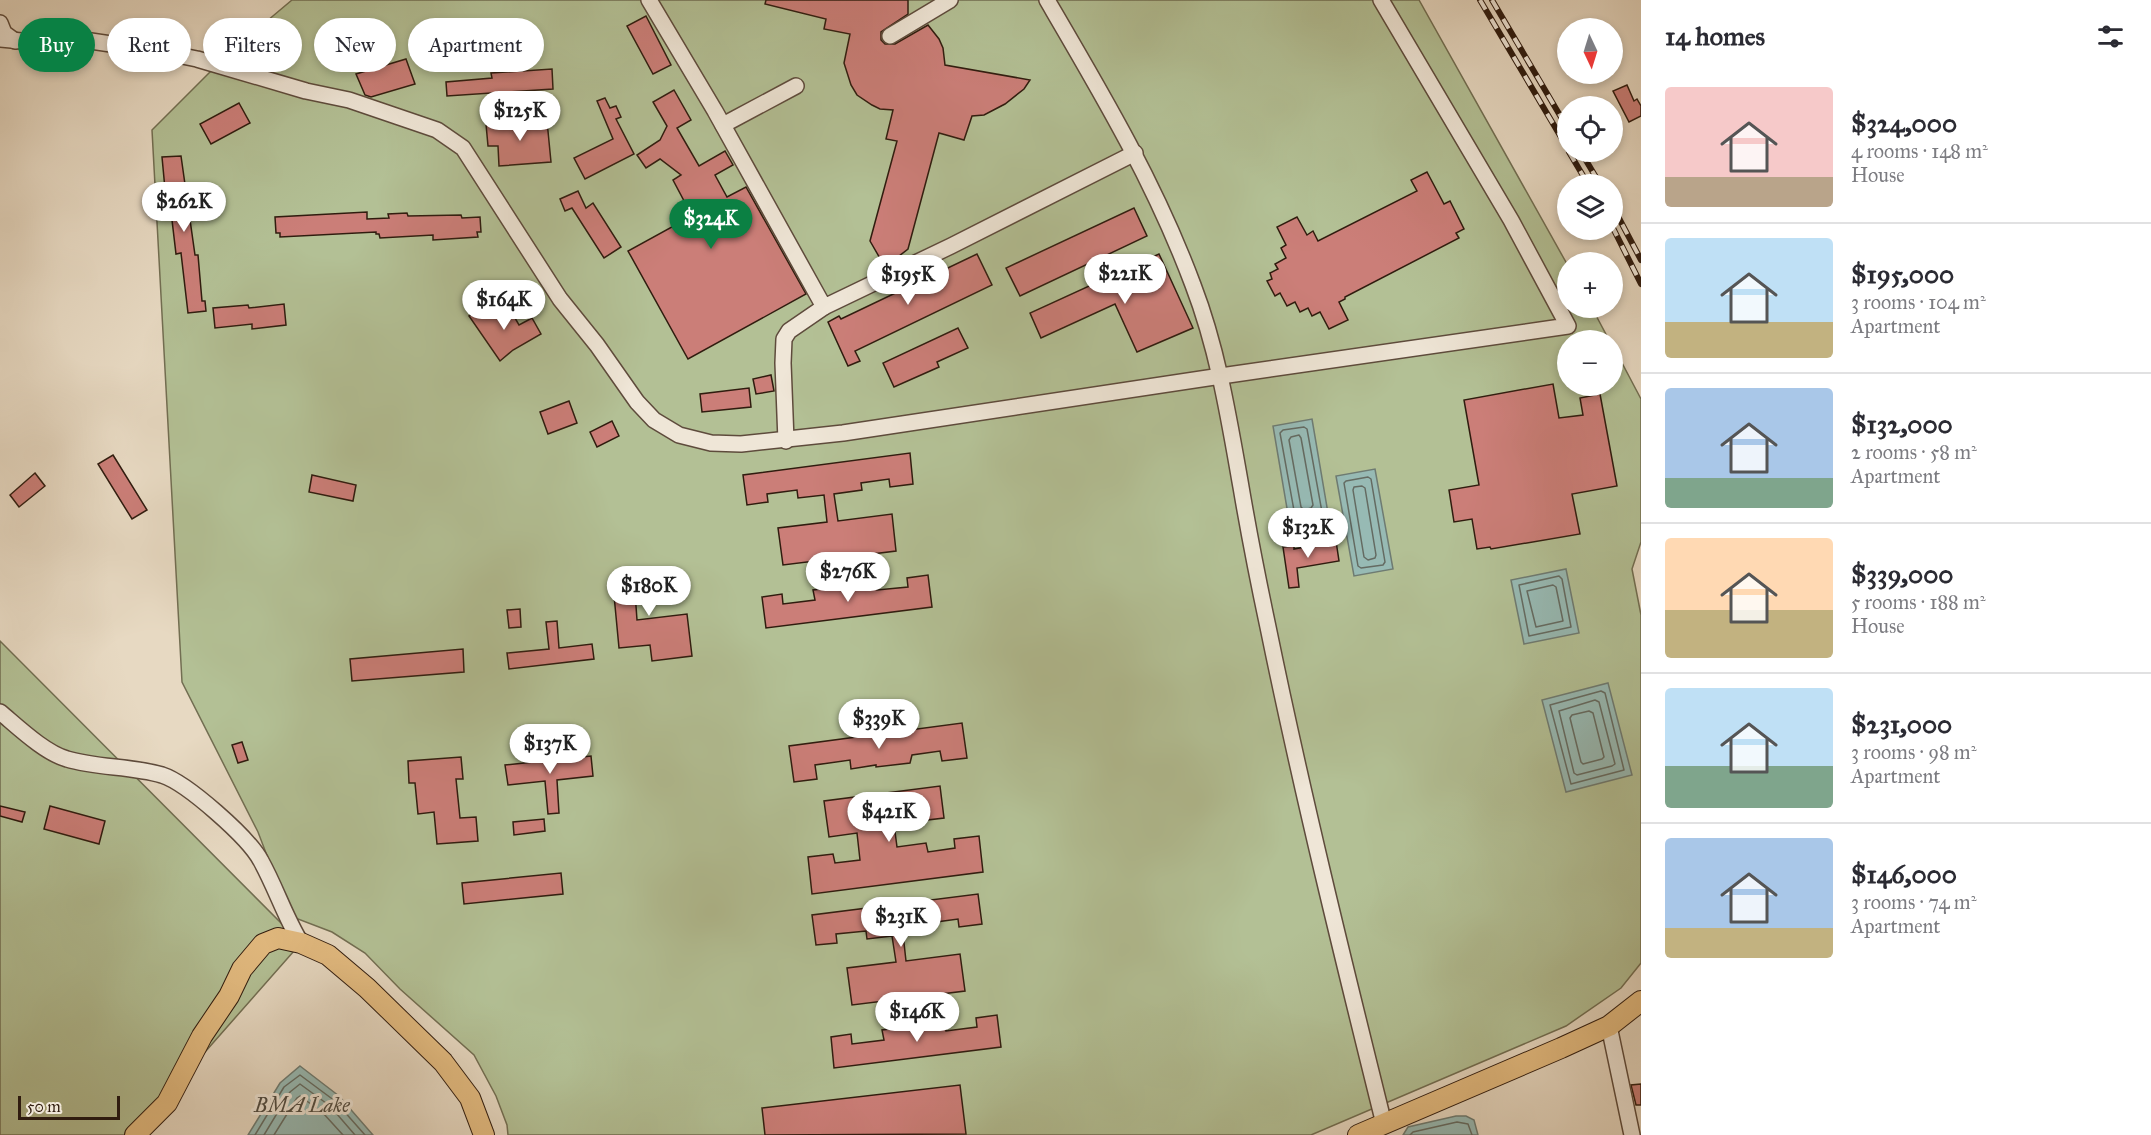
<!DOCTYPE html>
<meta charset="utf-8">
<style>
:root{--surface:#fff;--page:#f7f7f7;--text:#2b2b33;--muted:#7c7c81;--line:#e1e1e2;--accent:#0b8043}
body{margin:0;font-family:"IM FELL Great Primer",serif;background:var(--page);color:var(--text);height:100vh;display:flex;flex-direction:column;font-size:22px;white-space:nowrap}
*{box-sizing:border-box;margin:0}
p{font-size:20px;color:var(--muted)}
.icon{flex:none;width:33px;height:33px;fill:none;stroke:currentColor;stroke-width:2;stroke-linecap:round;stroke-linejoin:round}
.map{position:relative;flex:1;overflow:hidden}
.panel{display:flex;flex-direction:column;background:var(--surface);width:510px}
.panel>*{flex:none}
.top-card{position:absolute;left:18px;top:18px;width:570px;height:54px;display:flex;gap:12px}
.needle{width:39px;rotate:176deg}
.controls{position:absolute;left:1557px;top:18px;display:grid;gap:12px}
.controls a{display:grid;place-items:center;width:66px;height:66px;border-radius:50%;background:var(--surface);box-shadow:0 3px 9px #0003;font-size:30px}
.scale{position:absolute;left:18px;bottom:15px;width:102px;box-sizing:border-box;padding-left:6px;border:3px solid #301c0f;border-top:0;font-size:16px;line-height:21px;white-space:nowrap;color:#301c0f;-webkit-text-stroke:4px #efe6d7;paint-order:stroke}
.price{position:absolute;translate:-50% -51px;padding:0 14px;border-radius:21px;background:#fff;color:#222;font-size:20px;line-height:39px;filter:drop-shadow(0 2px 3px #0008)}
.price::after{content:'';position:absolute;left:50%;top:36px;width:18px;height:14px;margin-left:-9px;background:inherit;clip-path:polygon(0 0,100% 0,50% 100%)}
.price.on{background:var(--accent);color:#fff}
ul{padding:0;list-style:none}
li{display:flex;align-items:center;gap:18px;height:150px;padding:0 24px}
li+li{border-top:2px solid var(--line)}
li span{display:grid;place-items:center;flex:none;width:168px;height:120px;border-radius:6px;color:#555}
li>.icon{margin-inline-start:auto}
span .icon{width:72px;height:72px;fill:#fffc;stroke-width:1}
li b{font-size:26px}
h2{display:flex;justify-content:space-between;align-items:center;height:72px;padding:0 24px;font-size:26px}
.chip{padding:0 21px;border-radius:27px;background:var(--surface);box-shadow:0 3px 9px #0003;font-size:21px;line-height:54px}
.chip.on{background:var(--accent);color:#fff}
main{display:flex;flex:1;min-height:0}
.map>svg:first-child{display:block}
.green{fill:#b3c095;stroke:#726e52;stroke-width:1.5}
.water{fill:#97bab4;stroke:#6e7b72;stroke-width:1.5}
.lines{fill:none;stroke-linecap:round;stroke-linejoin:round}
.shore{stroke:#646b62;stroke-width:1.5}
.building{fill:#cb7e78;stroke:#301c0f;stroke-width:1.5}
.minor-casing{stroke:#5e4b3c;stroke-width:18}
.major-casing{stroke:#301c0f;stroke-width:22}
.minor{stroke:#efe6d7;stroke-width:15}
.major{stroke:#e4bc81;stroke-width:20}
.rail-casing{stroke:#301c0f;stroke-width:6}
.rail{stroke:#efe6d7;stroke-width:4;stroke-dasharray:11;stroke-linecap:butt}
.labels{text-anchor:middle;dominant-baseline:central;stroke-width:6;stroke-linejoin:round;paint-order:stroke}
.water-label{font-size:20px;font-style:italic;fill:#4f4b41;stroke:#efe6d7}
</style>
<main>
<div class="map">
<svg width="1641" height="1135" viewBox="0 0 1641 1135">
<rect width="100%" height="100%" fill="#e7d9c2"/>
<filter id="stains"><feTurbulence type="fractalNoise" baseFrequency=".00333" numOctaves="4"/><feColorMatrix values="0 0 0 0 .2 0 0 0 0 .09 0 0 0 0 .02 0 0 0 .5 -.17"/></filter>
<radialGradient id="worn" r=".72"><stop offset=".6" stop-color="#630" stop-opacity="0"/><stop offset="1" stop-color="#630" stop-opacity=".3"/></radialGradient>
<g class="green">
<polygon points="292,0 1419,0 1567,264 1568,308 1592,308 1609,340 1568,340 1568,386 1612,386 1613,346 1641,399 1641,542 1632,569 1641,615 1641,963 1621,988 1566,1026 1311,1135 508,1135 507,1125 496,1096 474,1055 400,989 365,953 332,932 290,916 258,832 182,682 152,130 230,52"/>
<polygon points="0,641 301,943 132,1135 0,1135"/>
</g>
<g class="water">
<polygon points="1312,419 1329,519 1290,526 1273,426"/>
<polygon points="1375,469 1393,569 1354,576 1336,476"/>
<polygon points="1566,569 1579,633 1524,644 1511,580"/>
<polygon points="1608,683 1632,775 1566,792 1542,700"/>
<polygon points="300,1066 339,1096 373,1135 248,1135 280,1083"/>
<polygon points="1456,1116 1466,1116 1474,1120 1478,1135 1403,1135 1408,1127"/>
</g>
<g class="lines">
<g class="shore">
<polygon points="1304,427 1307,429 1322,512 1319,515 1298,518 1295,516 1280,433 1283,430"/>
<polygon points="1299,435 1301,438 1313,505 1311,508 1304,510 1301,507 1289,440 1291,437"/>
<polygon points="1368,477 1371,479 1385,562 1383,565 1361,568 1358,566 1344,483 1346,481"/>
<polygon points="1362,486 1365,488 1376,555 1375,558 1368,560 1364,557 1353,490 1354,487"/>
<polygon points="1559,576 1562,579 1571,627 1529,636 1519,585"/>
<polygon points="1553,585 1556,587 1563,621 1536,627 1527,591"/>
<polygon points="1601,691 1605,693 1624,770 1571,784 1550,705"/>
<polygon points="1595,700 1599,702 1615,764 1612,766 1577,775 1574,773 1559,711"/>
<polygon points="1589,711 1593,713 1604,757 1602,759 1583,764 1581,762 1570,718 1572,715"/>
<polyline points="255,1135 284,1087 300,1075 335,1101 365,1135"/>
<polyline points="264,1135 290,1092 300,1084 330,1106 355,1135"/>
<polyline points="274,1135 297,1098 300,1096 323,1113 343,1135"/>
<polyline points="1410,1135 1413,1132 1457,1122 1468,1124 1472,1135"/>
</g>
</g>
<g class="building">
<polygon points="766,0 908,0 908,14 881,32 881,40 885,44 895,44 928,25 939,39 943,48 945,65 1030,80 1024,89 1005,104 984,115 972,116 964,140 939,133 908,249 885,267 870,241 897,141 886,139 893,110 880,109 872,105 857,95 851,85 844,63 850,34 824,29 826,19 765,4"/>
<polygon points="646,16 671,65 653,74 627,26"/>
<polygon points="406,59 415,84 371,97 365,95 356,74"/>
<polygon points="552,69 553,89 447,96 446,82 492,78 491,73"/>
<polygon points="1627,85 1634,101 1637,99 1641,106 1641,116 1629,122 1613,91"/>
<polygon points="674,90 691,120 677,128 699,166 725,151 733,165 715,175 727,197 746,187 806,294 688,359 628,251 692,216 673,180 681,175 660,159 646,168 637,155 660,140 667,126 653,102"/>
<polygon points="605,98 610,108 616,106 621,117 616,119 634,154 585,179 574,158 613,139 597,101"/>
<polygon points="239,103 250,123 211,144 200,124"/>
<polygon points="547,121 551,162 499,166 498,146 488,146 486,124"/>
<polygon points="181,156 195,255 198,255 202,301 205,301 206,311 188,313 181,253 176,254 172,220 176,219 173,189 165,189 162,157"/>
<polygon points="1427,172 1444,204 1450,201 1464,229 1456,233 1459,238 1345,297 1345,299 1339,302 1348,320 1329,329 1320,312 1312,316 1308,308 1300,312 1295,302 1287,306 1280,293 1275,296 1267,281 1272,279 1270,273 1278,269 1275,264 1286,258 1281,248 1286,245 1277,227 1297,217 1307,235 1313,231 1318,241 1417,191 1411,180"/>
<polygon points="578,191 586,208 593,203 621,247 604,258 572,208 565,211 560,199"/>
<polygon points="1134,208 1147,236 1020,296 1006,268"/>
<polygon points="367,212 367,219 389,218 388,214 407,213 408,216 461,215 462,218 480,217 481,232 477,232 478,237 433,240 433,235 380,238 379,234 376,234 376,232 280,237 280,233 276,233 275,217"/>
<polygon points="977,254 992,285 855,351 860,361 848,366 828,322 839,316 841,319"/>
<polygon points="1159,254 1193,328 1137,352 1115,304 1041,338 1030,313"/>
<polygon points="284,304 286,325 252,329 252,324 215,328 213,308 248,305 249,308"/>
<polygon points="508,306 519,325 532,318 541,334 513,350 500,361 469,316 483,307 490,316"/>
<polygon points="958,328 968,348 937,362 939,367 894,387 883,363"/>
<polygon points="771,375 774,391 756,394 753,379"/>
<polygon points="1553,384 1559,418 1583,415 1580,398 1600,394 1617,486 1572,494 1580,534 1491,549 1490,547 1477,549 1472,519 1454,522 1449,490 1479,485 1464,400"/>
<polygon points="749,388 751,407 702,412 700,394"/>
<polygon points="569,401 577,423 548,434 540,412"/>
<polygon points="612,421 619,436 597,447 590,432"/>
<polygon points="910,453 913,484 890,487 889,479 861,483 862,490 834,494 838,521 892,514 896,551 783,565 778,528 827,522 824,495 798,498 797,490 767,494 768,502 747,505 743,475"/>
<polygon points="113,455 147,510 132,519 98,464"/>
<polygon points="35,473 45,486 19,507 10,495"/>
<polygon points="312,475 356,485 353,501 309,492"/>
<polygon points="1336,541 1339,561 1297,568 1299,587 1289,588 1283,547 1294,546 1294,549"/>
<polygon points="669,568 671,588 635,592 637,620 687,614 692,656 652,661 650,645 619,648 612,574"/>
<polygon points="928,575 932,607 766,628 762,597 782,594 783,604 815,600 813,590 876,582 877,590 908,587 907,578"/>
<polygon points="520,609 521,627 509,628 507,610"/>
<polygon points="557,621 559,648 592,644 594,659 509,669 507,653 549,649 546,622"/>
<polygon points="463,649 464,672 352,681 350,659"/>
<polygon points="962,723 967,758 942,761 940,751 912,755 910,763 876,767 876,765 851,769 850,760 815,765 817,779 794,782 789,746"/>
<polygon points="242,742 248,760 238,763 232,745"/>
<polygon points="591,756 593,776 557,780 559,813 548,814 545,781 508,785 505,765"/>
<polygon points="461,757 463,779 456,779 460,818 476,817 478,841 437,844 434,812 418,814 415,783 409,783 408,761"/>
<polygon points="940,786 944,818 894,824 897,847 926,843 928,852 955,848 954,839 979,836 983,872 812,894 808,857 833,854 835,863 860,860 857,833 829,837 824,801"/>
<polygon points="0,806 25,812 22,822 0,816"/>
<polygon points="50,806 105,821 99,844 44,829"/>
<polygon points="544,819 545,831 514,835 513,822"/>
<polygon points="561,873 563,894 464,904 462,883"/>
<polygon points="978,894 982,924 959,927 958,919 929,923 930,931 903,934 906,961 960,954 965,991 852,1005 847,968 896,962 892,936 867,939 866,931 836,934 837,943 816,945 812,915"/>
<polygon points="997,1015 1001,1047 834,1068 831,1037 851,1034 852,1044 884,1040 882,1030 945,1022 946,1031 977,1027 976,1018"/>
<polygon points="1641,1084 1641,1105 1636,1105 1631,1085"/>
<polygon points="960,1085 966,1134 765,1135 762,1108"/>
</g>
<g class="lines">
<defs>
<g id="minor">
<polyline points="649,0 715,111 824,307 951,246 1135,153"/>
<path d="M1047 0C1102 94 1155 183 1193 285 1218 350 1229 419 1241 487 1249 534 1258 580 1268 627 1302 793 1343 959 1384 1124"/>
<polyline points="0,23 4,33 15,41"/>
<polyline points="890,36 950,0"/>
<polyline points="0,39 54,44 84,40 158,51 197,59 306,91 349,100 437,130 463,148 560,299 597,345 637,402 654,420 679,435 711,443 741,444 843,433 1221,376 1568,326 1511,220 1381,0"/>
<polyline points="723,125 796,86"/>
<polyline points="786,441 783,363 784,339 789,331 824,307"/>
<path d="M0 712C18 727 45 753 67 759 97 768 131 766 162 775 187 783 249 838 261 861 276 888 285 917 301 943"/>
<polyline points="1609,1026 1632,1135"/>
</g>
<g id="major">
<polyline points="135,1135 167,1103 202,1036 229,996 242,969 263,944 278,938 301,943 328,955 367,988 443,1062 470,1098 484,1135"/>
<polyline points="1358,1135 1561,1048 1609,1026 1641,1001"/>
</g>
</defs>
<use href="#minor" class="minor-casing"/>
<use href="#major" class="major-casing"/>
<use href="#minor" class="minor"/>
<use href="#major" class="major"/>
<defs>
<g id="rail">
<polyline points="1480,0 1568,149"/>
<polyline points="1492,0 1568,129"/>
<polyline points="1569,152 1588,184"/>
<polyline points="1581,152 1600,184"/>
<polyline points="1612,205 1641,260"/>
<polyline points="1612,226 1641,284"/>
</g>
</defs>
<use href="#rail" class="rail-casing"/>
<use href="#rail" class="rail"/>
</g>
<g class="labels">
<g class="water-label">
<text x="302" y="1105">BMA Lake</text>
</g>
</g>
<rect width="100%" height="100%" filter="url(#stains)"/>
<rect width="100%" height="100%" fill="url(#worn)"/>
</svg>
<div class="controls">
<a><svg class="needle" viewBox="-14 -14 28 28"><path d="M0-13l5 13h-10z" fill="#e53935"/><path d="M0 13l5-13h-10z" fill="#7c7c81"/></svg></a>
<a><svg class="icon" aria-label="locate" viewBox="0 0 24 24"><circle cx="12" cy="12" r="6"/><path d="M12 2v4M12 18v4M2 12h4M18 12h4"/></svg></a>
<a><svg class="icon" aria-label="layers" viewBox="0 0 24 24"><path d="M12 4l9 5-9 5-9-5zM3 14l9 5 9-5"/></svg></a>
<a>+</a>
<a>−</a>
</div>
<div class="scale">50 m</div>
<b class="price" style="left:520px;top:142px">$125K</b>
<b class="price" style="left:184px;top:233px">$262K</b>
<b class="price on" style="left:711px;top:250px">$324K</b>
<b class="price" style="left:1125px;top:305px">$221K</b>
<b class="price" style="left:908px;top:306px">$195K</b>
<b class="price" style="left:504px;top:331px">$164K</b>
<b class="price" style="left:1308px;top:559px">$132K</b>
<b class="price" style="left:848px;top:603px">$276K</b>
<b class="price" style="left:649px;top:617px">$180K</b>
<b class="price" style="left:879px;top:750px">$339K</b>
<b class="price" style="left:550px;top:775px">$137K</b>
<b class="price" style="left:889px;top:843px">$421K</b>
<b class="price" style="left:901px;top:948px">$231K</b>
<b class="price" style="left:917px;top:1043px">$146K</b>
<div class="top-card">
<a class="chip on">Buy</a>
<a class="chip">Rent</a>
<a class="chip">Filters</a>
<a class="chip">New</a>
<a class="chip">Apartment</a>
</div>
</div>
<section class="panel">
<h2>14 homes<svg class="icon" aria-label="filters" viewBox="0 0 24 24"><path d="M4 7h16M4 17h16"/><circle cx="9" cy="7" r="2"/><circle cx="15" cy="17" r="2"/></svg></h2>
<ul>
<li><span style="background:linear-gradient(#f6c9c9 75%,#b9a48a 0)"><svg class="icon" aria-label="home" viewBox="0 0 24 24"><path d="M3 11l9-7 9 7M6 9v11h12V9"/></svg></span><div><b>$324,000</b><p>4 rooms · 148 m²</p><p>House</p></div></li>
<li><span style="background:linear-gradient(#bfe0f5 70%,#c2b280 0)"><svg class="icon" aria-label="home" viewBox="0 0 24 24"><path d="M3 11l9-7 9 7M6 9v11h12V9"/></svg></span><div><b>$195,000</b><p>3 rooms · 104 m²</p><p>Apartment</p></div></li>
<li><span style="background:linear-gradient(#a9c7e8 75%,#7fa58c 0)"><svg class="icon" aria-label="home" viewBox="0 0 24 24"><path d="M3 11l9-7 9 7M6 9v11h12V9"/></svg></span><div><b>$132,000</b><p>2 rooms · 58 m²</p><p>Apartment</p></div></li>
<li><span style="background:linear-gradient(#ffd9b3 60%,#c2b280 0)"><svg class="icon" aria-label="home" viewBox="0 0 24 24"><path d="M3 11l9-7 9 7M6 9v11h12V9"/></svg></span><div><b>$339,000</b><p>5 rooms · 188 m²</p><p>House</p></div></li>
<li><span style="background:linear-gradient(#bfe0f5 65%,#7fa58c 0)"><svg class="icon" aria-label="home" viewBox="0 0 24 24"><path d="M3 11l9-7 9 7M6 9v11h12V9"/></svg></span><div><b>$231,000</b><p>3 rooms · 98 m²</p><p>Apartment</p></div></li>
<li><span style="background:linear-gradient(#a9c7e8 75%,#c2b280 0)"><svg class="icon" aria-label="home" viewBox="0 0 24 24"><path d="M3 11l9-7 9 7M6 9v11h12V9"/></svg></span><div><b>$146,000</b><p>3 rooms · 74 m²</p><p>Apartment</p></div></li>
</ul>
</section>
</main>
